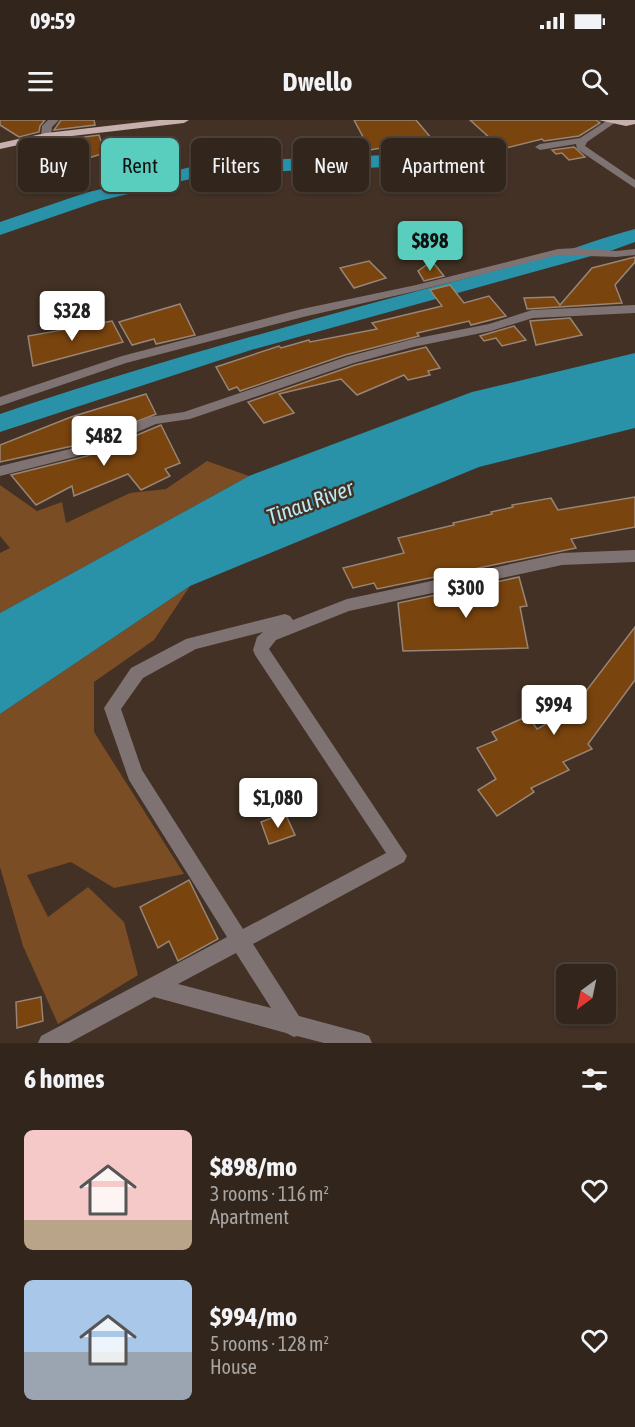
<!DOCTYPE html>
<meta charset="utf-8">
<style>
:root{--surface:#32251b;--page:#3a2d24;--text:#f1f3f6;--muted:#a8a5a3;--line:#4d423a;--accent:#59cebf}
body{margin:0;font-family:"Asap Condensed",sans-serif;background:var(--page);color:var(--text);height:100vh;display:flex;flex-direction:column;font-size:22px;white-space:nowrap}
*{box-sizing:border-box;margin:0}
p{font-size:20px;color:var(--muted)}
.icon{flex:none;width:33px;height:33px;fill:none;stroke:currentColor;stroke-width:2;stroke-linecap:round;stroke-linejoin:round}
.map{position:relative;height:923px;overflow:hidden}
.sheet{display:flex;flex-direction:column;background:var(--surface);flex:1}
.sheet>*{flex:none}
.banner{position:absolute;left:18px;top:18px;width:600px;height:54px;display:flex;gap:12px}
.needle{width:39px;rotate:213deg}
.fabs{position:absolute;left:556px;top:844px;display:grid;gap:12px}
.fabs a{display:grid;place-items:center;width:60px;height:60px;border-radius:9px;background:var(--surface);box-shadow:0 2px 4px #0004,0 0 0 2px var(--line);font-size:30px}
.price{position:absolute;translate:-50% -51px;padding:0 14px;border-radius:6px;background:#fff;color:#222;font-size:20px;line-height:39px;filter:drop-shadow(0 2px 3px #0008)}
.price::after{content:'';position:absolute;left:50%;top:36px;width:18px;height:14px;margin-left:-9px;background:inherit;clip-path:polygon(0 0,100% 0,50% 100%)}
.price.active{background:var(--accent);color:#111}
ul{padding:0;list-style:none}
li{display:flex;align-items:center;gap:18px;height:150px;padding:0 24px}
li span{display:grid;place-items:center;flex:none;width:168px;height:120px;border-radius:9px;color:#555}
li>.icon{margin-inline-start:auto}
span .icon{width:72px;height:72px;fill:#fffc;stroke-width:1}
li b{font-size:26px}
h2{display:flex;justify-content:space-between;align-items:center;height:72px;padding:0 24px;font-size:26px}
.chip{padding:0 21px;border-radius:9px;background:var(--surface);box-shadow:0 2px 4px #0004,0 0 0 2px var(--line);font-size:21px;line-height:54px}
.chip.active{background:var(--accent);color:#111}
.status{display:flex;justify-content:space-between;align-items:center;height:42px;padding:0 30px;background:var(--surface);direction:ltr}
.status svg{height:16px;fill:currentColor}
header{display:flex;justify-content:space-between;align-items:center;height:78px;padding:0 24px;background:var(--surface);font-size:27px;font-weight:700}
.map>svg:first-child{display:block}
.green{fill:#7b4d25}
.water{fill:#2991a8}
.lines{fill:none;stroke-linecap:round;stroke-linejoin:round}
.canal{fill:#2991a8;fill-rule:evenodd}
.building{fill:#79440e;stroke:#988576;stroke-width:1.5}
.minor{fill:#7e7372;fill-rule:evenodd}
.major{fill:#c7afae;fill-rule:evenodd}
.labels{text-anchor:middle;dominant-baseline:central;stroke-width:5;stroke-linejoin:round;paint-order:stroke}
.water-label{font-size:22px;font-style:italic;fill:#bae9f5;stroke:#423124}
</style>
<div class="status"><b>09:59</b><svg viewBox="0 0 49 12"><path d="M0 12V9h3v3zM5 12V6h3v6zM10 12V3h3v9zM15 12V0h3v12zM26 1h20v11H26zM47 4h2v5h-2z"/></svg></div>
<header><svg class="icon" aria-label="menu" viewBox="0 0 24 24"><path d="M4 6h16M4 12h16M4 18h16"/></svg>Dwello<svg class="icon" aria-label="search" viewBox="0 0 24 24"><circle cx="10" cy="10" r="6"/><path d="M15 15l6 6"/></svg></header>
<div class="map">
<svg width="635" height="923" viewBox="0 0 635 923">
<rect width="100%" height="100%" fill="#423124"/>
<g class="green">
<polygon points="207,341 249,356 0,493 0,433 10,428 0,416 0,365 37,391 62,382 66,403 130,373 166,369"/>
<polygon points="190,466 154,520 94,562 94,612 184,754 114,768 71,742 27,755 48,797 88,767 124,802 138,855 58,904 23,826 0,747 0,594"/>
</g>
<polygon class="water" points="635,233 635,308 479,347 190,466 0,594 0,493 249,356 472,272"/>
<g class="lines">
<g class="canal">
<polygon points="543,0 572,0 569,4 472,31 388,47 211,54 99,81 0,115 0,102 85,73 211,42 388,35 470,20"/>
<path d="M635 109V122L613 130 251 230 0 312V294C175 235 353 188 531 141 566 132 600 118 635 109Z"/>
</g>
</g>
<g class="building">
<polygon points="0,0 45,0 40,6 39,12 19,17 0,5"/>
<polygon points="61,0 94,0 95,5 54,10"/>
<polygon points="354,0 416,0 432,19 370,30"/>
<polygon points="470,0 596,0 600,3 579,16 544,21 542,19 502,29"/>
<polygon points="99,15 105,33 62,46 31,24"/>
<polygon points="574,27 585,37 569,40 562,33 556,34 552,30"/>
<polygon points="635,137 635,142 615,165 622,183 527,189 524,178 554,177 560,185 592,148"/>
<polygon points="369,141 386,158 354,168 340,148"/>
<polygon points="432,141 444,156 424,161 418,151"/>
<polygon points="450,165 464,183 489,176 506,196 471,205 469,201 417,213 419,216 345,235 240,271 237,267 229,270 216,247 279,226 281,228 309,220 310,222 377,209 372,203 442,186 430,170"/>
<polygon points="180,184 195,215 156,224 154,219 132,225 119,202"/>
<polygon points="570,198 582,215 536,225 530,201"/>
<polygon points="112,201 123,222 33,246 28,216"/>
<polygon points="514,206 526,220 502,226 496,218 484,221 480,216"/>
<polygon points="426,227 440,248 428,251 430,255 408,260 404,255 357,275 341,259 279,274 294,293 264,303 248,282 355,245"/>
<polygon points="146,274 156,294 77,325 0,342 0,325 71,297"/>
<polygon points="161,305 180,343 165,349 170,356 141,370 128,354 74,376 72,366 36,385 11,355 87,336"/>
<polygon points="635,377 635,407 571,419 576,428 377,469 374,463 353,468 343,448 404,433 398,418 454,405 453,403 492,394 491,392 513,387 512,385 551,378 558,390"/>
<polygon points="519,457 527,486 520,487 528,528 403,531 398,483"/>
<polygon points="635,507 635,560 588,624 592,629 563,642 569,650 531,668 534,672 497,696 478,670 496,659 477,628 497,620 492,612 528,596 537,609 571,591"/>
<polygon points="285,693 295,715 269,724 261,702"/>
<polygon points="189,760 218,819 178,841 169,821 158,828 140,787"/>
<polygon points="41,877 43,901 17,908 16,882"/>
</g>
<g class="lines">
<g class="minor">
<polygon points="48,0 59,0 52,7 51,16 46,19 41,16 42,6"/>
<polygon points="608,0 616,2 587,22 585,26 635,60 635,68 577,29 576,24 540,30 535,27 540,24 580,18"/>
<polygon points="577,128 616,131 635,129 635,135 616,137 558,135 416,171 303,197 126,243 0,286 0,277 122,236 302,189 416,165 558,129"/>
<polygon points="635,185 635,193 533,198 491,211 413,227 354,243 190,299 156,304 86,334 0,356 0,346 78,327 149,297 184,292 346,237 413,219 489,204 532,190"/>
<path d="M635 430V442L562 445 349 491 276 520 269 529 407 736 404 742 253 824 299 896 362 913 369 916 372 923H324L297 916 294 917 286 913 154 877 69 923H38L41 916 227 817 129 660 104 588 131 548 186 519 285 494 290 496 293 500 347 479 562 433ZM263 512 257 517 253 530 255 535 386 733 243 809 142 650 121 589 143 558 196 529ZM236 833 271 888 178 864Z"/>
</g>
<g class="major">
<polygon points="159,0 189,0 184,3 46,19 0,29 0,23 46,13"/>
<polygon points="598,0 635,0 635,4 626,6"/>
</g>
</g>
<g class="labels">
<g class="water-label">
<text transform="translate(310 382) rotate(-20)">Tinau River</text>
</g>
</g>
</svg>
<div class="fabs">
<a><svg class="needle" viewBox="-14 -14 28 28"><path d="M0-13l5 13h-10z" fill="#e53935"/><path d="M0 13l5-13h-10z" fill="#a8a5a3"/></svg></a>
</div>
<b class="price active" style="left:430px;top:152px">$898</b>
<b class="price" style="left:72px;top:222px">$328</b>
<b class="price" style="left:104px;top:347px">$482</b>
<b class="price" style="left:466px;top:499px">$300</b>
<b class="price" style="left:554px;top:616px">$994</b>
<b class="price" style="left:278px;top:709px">$1,080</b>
<div class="banner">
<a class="chip">Buy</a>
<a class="chip active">Rent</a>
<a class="chip">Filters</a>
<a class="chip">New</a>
<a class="chip">Apartment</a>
</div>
</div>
<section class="sheet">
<h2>6 homes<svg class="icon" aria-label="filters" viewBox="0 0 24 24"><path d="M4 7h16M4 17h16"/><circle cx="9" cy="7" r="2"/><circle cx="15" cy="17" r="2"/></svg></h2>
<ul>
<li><span style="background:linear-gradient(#f6c9c9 75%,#b9a48a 0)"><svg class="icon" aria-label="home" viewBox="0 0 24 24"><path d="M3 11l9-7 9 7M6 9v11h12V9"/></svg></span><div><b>$898/mo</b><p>3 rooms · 116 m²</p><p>Apartment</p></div><svg class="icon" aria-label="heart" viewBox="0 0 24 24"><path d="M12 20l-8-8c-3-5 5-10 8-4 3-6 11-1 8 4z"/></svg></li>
<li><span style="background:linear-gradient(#a9c7e8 60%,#9aa5b1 0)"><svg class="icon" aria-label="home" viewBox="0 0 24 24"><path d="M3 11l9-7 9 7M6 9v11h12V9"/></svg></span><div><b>$994/mo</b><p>5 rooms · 128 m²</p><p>House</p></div><svg class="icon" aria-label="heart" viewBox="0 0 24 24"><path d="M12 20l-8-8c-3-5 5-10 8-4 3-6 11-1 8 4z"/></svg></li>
</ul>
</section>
